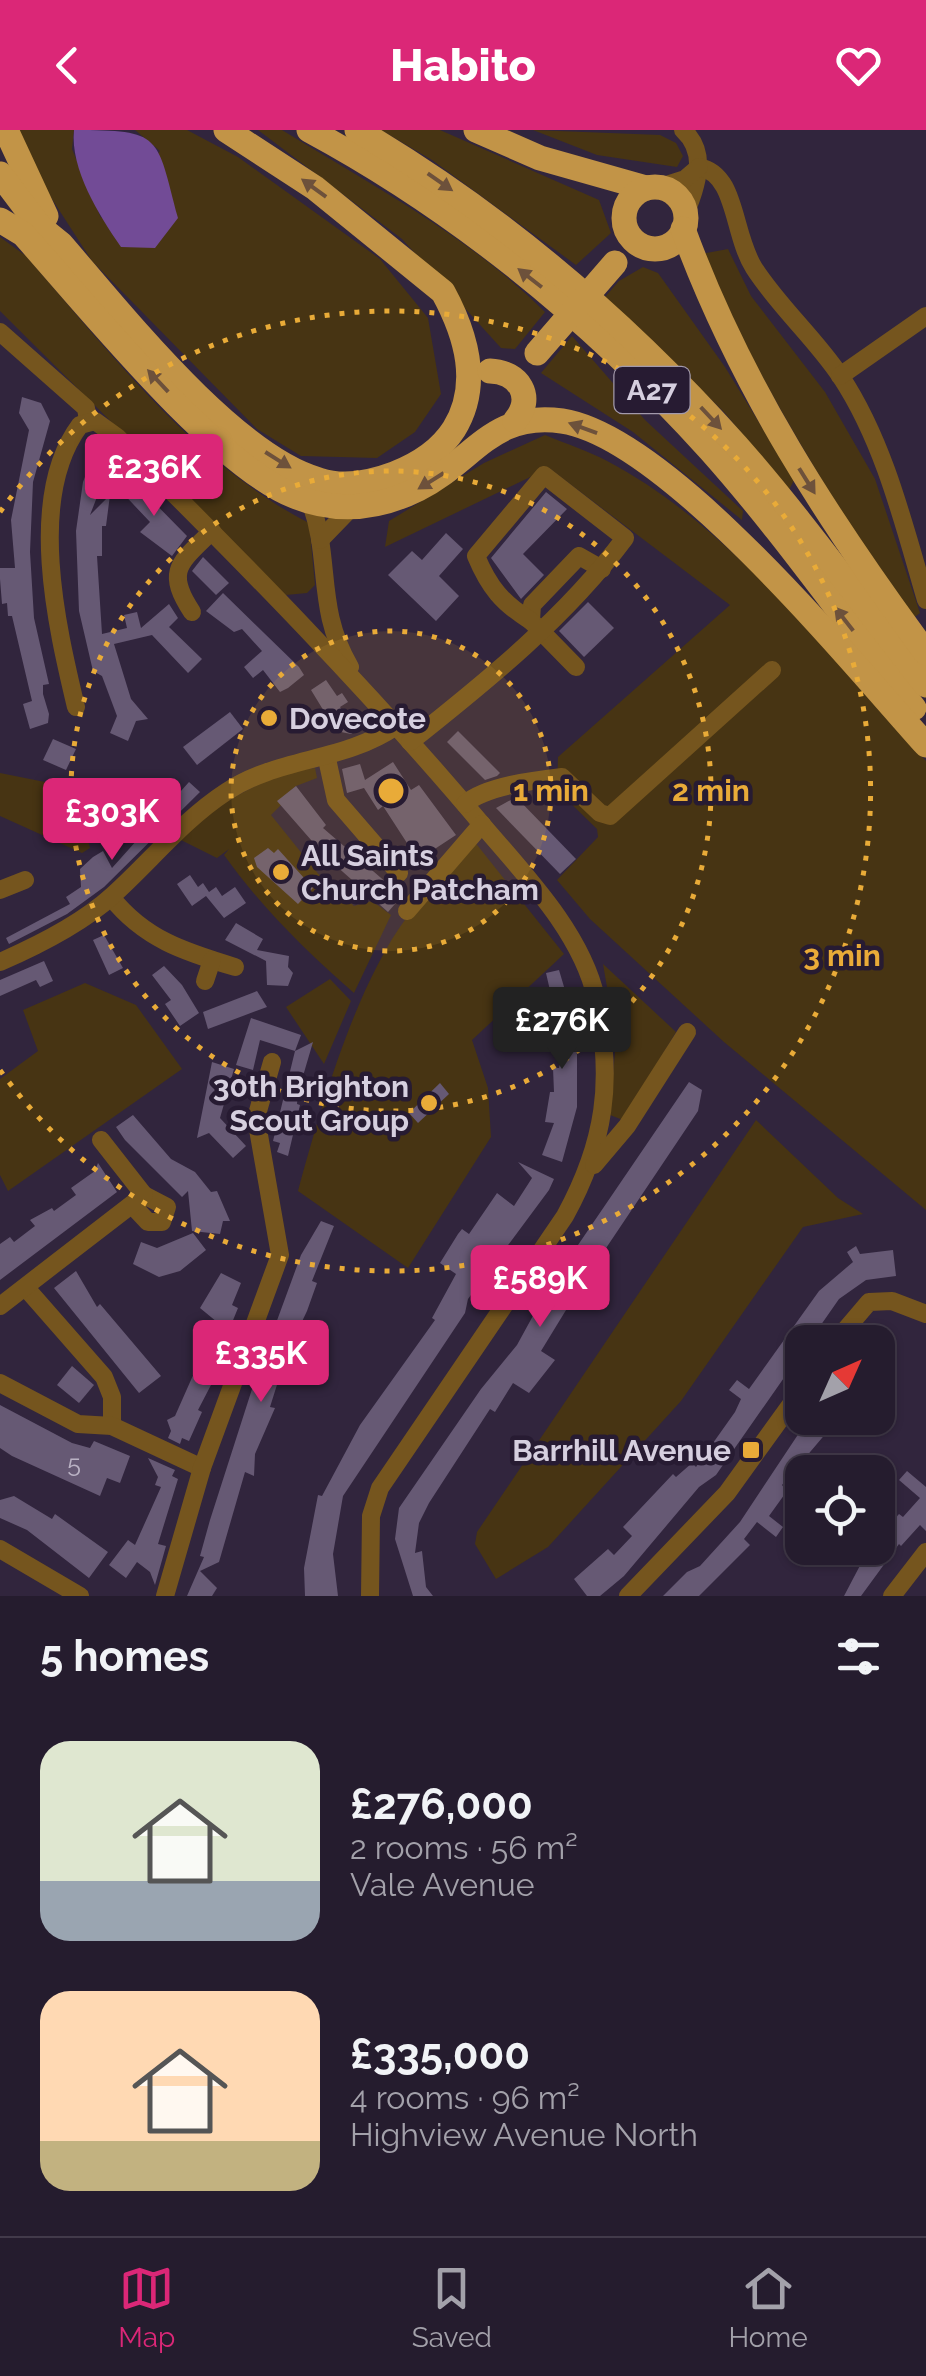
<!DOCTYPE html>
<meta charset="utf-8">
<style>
:root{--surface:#251c2e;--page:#2d2536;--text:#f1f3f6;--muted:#a3a1aa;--line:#423a4a;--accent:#db2777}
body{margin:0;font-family:Raleway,sans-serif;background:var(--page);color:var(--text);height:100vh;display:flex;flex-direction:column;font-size:38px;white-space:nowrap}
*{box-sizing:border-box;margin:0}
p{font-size:32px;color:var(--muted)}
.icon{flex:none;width:55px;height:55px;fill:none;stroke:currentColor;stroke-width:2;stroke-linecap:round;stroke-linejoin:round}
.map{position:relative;height:1466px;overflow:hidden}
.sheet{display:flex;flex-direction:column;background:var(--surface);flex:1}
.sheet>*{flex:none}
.needle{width:65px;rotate:45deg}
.buttons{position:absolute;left:785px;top:1195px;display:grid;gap:20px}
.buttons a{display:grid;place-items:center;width:110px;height:110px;border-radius:20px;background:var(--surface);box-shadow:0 2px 8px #0004,0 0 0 2px var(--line);font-size:50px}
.price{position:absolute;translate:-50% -85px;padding:0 22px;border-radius:10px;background:var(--accent);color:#fff;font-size:32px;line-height:65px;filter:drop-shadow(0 2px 5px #0008)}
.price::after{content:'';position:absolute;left:50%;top:60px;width:30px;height:22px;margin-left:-15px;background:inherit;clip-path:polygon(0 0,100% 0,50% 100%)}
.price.active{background:#222;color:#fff}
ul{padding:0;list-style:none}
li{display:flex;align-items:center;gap:30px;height:250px;padding:0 40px}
li span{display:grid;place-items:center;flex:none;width:280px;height:200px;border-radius:30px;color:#555}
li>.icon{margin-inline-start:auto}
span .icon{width:120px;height:120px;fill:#fffc;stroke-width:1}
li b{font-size:42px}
h2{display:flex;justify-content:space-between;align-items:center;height:120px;padding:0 40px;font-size:42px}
header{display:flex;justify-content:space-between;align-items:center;height:130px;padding:0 40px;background:var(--accent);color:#fff;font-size:45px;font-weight:800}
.menu{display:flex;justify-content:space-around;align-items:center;height:140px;border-top:2px solid var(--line);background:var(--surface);font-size:28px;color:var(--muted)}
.menu a{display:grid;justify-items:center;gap:5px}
.menu .active{color:var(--accent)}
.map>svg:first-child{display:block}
.green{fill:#473413}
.water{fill:#724b96}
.building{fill:#665974}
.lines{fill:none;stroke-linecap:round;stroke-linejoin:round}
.minor{stroke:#75551e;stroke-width:18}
.highway{stroke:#c29447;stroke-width:25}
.highway-bridge{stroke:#c29447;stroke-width:25}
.oneway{fill:#6d513b}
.ring{fill:none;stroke:#e9ab38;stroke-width:5;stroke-dasharray:5 10}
.poi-dot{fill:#e9ab38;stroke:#271b32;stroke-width:4}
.labels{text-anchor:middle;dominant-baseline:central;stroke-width:9;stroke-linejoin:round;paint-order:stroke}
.number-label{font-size:25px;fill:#bab2c4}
.shield{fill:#271b32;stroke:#a299ab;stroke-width:2.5}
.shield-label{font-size:28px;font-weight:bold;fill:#d6cfdf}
.poi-label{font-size:30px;font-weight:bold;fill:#d6cfdf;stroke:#271b32;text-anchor:start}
.centre{fill:#e9ab38;stroke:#271b32;stroke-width:5}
.ring-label{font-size:30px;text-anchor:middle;font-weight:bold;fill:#e9ab38;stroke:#271b32;stroke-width:9;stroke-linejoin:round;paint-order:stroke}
</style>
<header><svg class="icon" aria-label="back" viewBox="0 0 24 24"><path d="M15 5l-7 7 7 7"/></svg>Habito<svg class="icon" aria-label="heart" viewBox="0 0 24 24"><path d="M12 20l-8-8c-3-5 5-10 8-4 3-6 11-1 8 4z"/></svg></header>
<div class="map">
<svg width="926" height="1466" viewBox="0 0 926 1466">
<rect width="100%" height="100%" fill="#31253d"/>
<g class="green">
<polygon points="19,0 74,0 72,19 101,88 160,21 135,0 187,0 238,27 380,129 428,188 441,264 415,302 377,328 301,326 257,299 92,131 30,35"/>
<path d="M258 0H282C373 56 469 106 545 182L515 219 501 218 402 109Z"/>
<polygon points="381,0 440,0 599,70 611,103 576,135 432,30"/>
<polygon points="533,0 660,5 676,13 683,26 677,37 597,25"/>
<path d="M0 107 26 126C110 222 194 334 309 393L315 455 307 463 286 465 276 456 0 181Z"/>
<path d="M728 119 751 166 825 262 875 349 920 483 911 490C833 371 760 254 701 124Z"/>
<polygon points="643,137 658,143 725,237 794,350 789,360 724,282 605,167 619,151"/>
<polygon points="572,206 645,290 743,381 742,390 633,302 541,243"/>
<path d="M545 305C566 314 589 321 609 332 735 399 829 528 926 631V1080L724 912 590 789 557 750 598 707 597 699 557 660 558 627 730 475 549 338 385 417 389 391 484 333Z"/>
<path d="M315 638 317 648 296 656 278 671 281 675 271 685 320 746 354 776 372 771 391 785 354 863C305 820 262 778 224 725L229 719 217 728 177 708C221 674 259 646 315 638Z"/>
<polygon points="0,643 75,658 90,718 82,723 0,686"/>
<path d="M474 711 564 824 472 910 488 958 491 1007 408 1138 298 1061C321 977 355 857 407 787 427 761 452 736 474 711Z"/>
<polygon points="603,834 676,902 623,990 610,985 616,909"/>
<polygon points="330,849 351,871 324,934 286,877"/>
<polygon points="85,853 136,875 182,939 8,1061 0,1045 0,949 38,921 23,880"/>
<polygon points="756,990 838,1068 863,1084 803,1097 681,1271 548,1417 496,1449 475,1414 477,1402"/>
</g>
<path class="water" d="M74 0C163 0 156 5 178 88L155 118 121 117C99 85 70 39 74 0Z"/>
<g class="building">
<polygon points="22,267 41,273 50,291 33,352 30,422 34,488 49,554 43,555 43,564 49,584 48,593 30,599 23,574 32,571 12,486 8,486 7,473 2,474 0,449 0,438 15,438 11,390 29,300 19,283"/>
<polygon points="92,329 109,336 90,385 110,365 106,396 102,396 102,426 97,426 102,504 127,498 124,485 137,482 141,498 169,474 178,488 169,497 202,529 188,543 152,505 114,514 131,569 148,589 136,591 128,611 110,603 117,586 102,546 93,541 79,481 76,401 83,352"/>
<polygon points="128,346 187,406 172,426 140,402 150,392 117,357"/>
<polygon points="546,362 567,379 523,424 544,445 521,469 491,428"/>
<polygon points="446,403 463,419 439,446 459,466 436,491 388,445 412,421 422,430"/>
<polygon points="203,427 229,453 216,465 192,441"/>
<polygon points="223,463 299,537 304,545 288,558 280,562 263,540 253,548 244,537 262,521 242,499 234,502 206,481"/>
<polygon points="588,472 614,498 584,527 559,501"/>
<polygon points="326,550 337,566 342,563 348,572 340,577 356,601 351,604 336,601 311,560"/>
<polygon points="230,582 243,599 197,635 183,617"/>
<polygon points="458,601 500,643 497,646 485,650 447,612"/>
<polygon points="53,609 76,619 66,640 43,630"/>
<polygon points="393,632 411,660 419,655 456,705 418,730 383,676 378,680 364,658 347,663 342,639 360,634 365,650"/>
<polygon points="189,652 200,662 104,757 67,784 9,814 6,808 70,774 66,767 81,757 80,739 93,727 103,721 112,738"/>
<polygon points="296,656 326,695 323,698 402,766 388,782 325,726 277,671"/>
<polygon points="516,667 576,729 560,744 496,678"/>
<polygon points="268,718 274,723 278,719 313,758 298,774 257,737 254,728"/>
<polygon points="190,745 198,757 203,753 209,762 216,757 222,766 235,757 246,773 224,788 206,766 192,776 177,754"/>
<polygon points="236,793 263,809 257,820 289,826 288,837 293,843 288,856 267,855 266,831 225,810"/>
<polygon points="104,805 123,838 109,845 93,810"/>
<polygon points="44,831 53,851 40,857 36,850 0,866 0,850"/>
<polygon points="164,836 182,855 199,883 180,896 165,874 171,870 152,845"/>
<polygon points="559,840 573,887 577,925 577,977 562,1032 542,1025 554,993 545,992 550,962 554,962 553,938 559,938 560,933 558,909 551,910 549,892 557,891 546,843"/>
<polygon points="257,861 267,877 208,899 203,882"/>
<polygon points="251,888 301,905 295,921 313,912 298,963 297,974 300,975 288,1026 277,1022 280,1013 273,1011 295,921 260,910 253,940 236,935"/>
<polygon points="212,932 234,939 220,988 246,1016 233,1028 209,1003 197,1008"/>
<polygon points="689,952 702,960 698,981 588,1145 578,1146 568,1162 574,1167 541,1221 555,1230 529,1263 513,1253 495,1282 490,1279 429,1373 419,1393 415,1423 422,1421 426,1457 433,1466 413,1466 395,1409 399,1378 481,1259 517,1215 546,1162"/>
<polygon points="440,953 449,964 418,993 409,983"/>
<polygon points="133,985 171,1029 195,1042 211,1062 217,1061 230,1091 223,1091 220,1104 192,1101 188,1061 182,1067 125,1010 116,997"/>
<polygon points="518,1032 554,1049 549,1060 468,1169 465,1183 343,1366 333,1424 338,1466 305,1466 304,1438 318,1365 322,1366 360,1295 435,1190 432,1188 456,1144 440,1133 458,1104 462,1099 469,1104 497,1063 514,1076 532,1048"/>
<polygon points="98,1033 117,1062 0,1150 0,1114 10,1107 14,1112 35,1096 30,1090 52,1078 54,1081 76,1065 71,1058 95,1041"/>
<polygon points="321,1091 334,1096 312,1151 317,1153 307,1181 289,1219 292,1226 270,1238 281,1242 270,1277 275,1278 255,1324 254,1346 245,1342 219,1432 200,1441 217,1458 212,1466 187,1466 204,1427 200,1426 210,1390 253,1256 301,1125"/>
<polygon points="193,1103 206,1120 180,1141 159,1147 133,1134 141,1112 157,1118"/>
<polygon points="856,1116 860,1124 893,1120 896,1146 866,1150 839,1169 809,1212 802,1212 802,1222 716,1345 699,1357 624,1446 600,1466 587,1466 574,1449 608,1419 614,1425 632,1406 623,1397 673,1344 676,1347 692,1333 696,1337 735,1282 741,1269 729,1260 737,1250 749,1259 819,1161 853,1132 847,1122"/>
<polygon points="76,1141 97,1177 100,1174 161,1246 139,1263 54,1158"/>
<polygon points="221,1143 241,1153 232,1175 238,1178 209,1249 211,1255 198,1280 202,1282 189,1311 182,1308 180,1314 168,1308 171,1301 167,1290 175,1286 206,1216 197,1213 200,1205 217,1192 200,1178"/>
<polygon points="72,1236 94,1255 79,1273 57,1255"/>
<polygon points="0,1275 72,1313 90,1318 94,1311 130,1326 120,1353 107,1348 100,1366 12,1326 0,1318"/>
<polygon points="809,1288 839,1288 782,1355 787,1361 769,1386 783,1397 776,1407 757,1392 744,1409 750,1415 699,1466 663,1466 687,1442 700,1436 740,1392"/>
<polygon points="148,1328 175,1340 172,1346 178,1349 158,1414 166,1416 155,1455 150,1442 137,1432 126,1448 109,1435 128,1410 135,1415 161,1357 155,1355 158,1347"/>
<polygon points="907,1341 926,1357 926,1401 920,1395 901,1416 899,1414 861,1466 844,1466 865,1426 855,1418 878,1418 886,1404 881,1399 888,1390 892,1392 899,1384 903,1387 920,1368 899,1350"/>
<polygon points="14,1366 52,1389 55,1384 108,1422 89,1448 27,1400 0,1388 0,1370"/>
</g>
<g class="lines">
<g class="minor">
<path d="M683 0C709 24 696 56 685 85"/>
<path d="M699 37C737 44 732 103 754 138 779 177 815 208 841 247 884 312 904 395 926 470"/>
<polyline points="660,57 685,49 699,37"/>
<polyline points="0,202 86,278 88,291"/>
<polyline points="840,246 926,186"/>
<path d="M310 371C332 429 315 478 350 537"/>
<polyline points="320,410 351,378"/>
<path d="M192 482C164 440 181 432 212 401"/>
<polyline points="576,537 531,491 532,475 579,426 602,439"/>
<path d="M76 577C57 497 26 367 80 295L95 291 117 307C244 433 370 561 485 698 526 746 582 804 596 868 614 950 605 1013 565 1086L380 1358 371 1386 370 1466"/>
<path d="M410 612C487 551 566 487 625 408L544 345 476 426C489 457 502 473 531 491"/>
<polyline points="327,629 336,670 399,743"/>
<path d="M465 674C485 656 536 650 562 647L600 683 610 686 772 540"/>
<polyline points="0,760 25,750"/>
<path d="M111 767C144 809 185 822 235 837"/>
<polyline points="407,781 482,694"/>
<path d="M0 832C39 815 81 794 112 766 150 732 183 690 226 662 278 627 344 632 396 596"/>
<polyline points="205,851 212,830"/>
<polyline points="594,1035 627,996 687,902"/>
<polyline points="133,1076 148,1092 162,1092 167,1077 144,1065"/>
<polyline points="26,1158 104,1247 112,1267 112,1296"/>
<polyline points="0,1176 144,1065 101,1010"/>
<polyline points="835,1212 869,1172 892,1171 926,1184"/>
<polyline points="0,1253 78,1294 112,1296 202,1338"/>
<polyline points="0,1419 80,1466"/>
<polyline points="165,1466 202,1338 280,1125 256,988 272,932"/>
<polyline points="628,1466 727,1363 802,1259"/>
<polyline points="892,1466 926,1422"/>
</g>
<g class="highway">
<polyline points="6,0 46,86"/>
<path d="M309 0C461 82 595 193 711 321 783 402 846 493 914 578"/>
<path d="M357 0C500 84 627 193 737 316 804 392 863 476 926 555"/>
<polyline points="476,0 540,28 646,58"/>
<path d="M0 44 40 97 61 114C120 182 233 326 319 350 343 358 370 353 394 344 417 335 440 321 454 299 481 255 467 206 443 162L315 58 226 0"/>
<circle cx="655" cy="88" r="31"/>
<path d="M0 90 23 104C84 172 214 334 294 366 336 383 378 379 418 359 474 331 491 281 562 291 668 307 852 533 926 615"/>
<path d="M683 99C740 255 828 390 926 523"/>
<path d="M490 241C519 242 535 267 515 291"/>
</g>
<polyline class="highway-bridge" points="537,223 615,133"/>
</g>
<defs><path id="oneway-solid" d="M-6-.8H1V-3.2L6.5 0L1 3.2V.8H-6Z" transform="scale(2.5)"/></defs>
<g class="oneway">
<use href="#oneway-solid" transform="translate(440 52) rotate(35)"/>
<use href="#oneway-solid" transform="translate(314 58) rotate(-144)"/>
<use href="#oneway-solid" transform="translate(530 148) rotate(-142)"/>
<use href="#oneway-solid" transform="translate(158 251) rotate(-133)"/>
<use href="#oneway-solid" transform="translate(711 288) rotate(47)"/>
<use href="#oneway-solid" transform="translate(583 298) rotate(-160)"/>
<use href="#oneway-solid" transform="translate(278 330) rotate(32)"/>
<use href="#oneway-solid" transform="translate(431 351) rotate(148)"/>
<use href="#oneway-solid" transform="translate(807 351) rotate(58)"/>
<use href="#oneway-solid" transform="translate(844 489) rotate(-128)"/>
</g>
<circle cx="391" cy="661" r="160" fill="#e9ab38" fill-opacity=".12"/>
<g class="ring">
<circle cx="391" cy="661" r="160"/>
<circle cx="391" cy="661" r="320"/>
<path d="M0 382A480 480 0 1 1 0 940"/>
</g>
<g class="poi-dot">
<circle cx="269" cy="588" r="10"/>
<circle cx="281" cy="742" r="10"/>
<circle cx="429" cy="973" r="10"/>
<rect x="741" y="1310" width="20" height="20" rx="5"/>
</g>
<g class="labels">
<g class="number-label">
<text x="74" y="1333">5</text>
</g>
<rect class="shield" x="614.5" y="237" width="75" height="46" rx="8"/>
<g class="shield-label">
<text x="652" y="260">A27</text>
</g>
<g class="poi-label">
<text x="289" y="588">Dovecote</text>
<text x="301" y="725">All Saints<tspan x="301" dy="34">Church Patcham</tspan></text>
<text x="409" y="956" text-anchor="end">30th Brighton<tspan x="409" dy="34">Scout Group</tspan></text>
<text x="731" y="1320" text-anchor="end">Barrhill Avenue</text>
</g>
</g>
<circle cx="391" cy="661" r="15" class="centre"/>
<g class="ring-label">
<text x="551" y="671">1 min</text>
<text x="711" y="671">2 min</text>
<text x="842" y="836">3 min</text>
</g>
</svg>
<div class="buttons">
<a><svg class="needle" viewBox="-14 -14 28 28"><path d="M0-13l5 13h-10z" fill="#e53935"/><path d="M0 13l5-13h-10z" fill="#a3a1aa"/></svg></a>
<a><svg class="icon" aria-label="locate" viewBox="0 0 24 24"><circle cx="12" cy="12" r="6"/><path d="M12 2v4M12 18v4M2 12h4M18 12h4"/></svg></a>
</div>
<b class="price" style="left:154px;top:389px">£236K</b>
<b class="price" style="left:112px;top:733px">£303K</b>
<b class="price active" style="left:562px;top:942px">£276K</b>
<b class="price" style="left:540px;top:1200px">£589K</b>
<b class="price" style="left:261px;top:1275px">£335K</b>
</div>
<section class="sheet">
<h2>5 homes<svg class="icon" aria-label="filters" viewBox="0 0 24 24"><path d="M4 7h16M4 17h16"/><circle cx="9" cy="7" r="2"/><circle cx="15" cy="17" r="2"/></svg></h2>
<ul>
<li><span style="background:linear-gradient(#dfe7d0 70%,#9aa5b1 0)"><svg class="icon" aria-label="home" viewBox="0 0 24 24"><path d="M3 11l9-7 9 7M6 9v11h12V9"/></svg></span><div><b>£276,000</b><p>2 rooms · 56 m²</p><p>Vale Avenue</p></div></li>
<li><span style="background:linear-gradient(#ffd9b3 75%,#c2b280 0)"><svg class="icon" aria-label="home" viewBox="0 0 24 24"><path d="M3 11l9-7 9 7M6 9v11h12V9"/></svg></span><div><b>£335,000</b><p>4 rooms · 96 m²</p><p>Highview Avenue North</p></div></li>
</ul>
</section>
<nav class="menu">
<a class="active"><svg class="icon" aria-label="map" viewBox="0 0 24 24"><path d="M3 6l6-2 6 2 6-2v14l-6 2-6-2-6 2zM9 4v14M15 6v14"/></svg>Map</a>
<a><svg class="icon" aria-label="saved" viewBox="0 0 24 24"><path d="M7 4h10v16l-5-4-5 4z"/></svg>Saved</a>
<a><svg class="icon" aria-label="home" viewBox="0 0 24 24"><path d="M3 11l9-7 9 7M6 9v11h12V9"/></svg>Home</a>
</nav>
